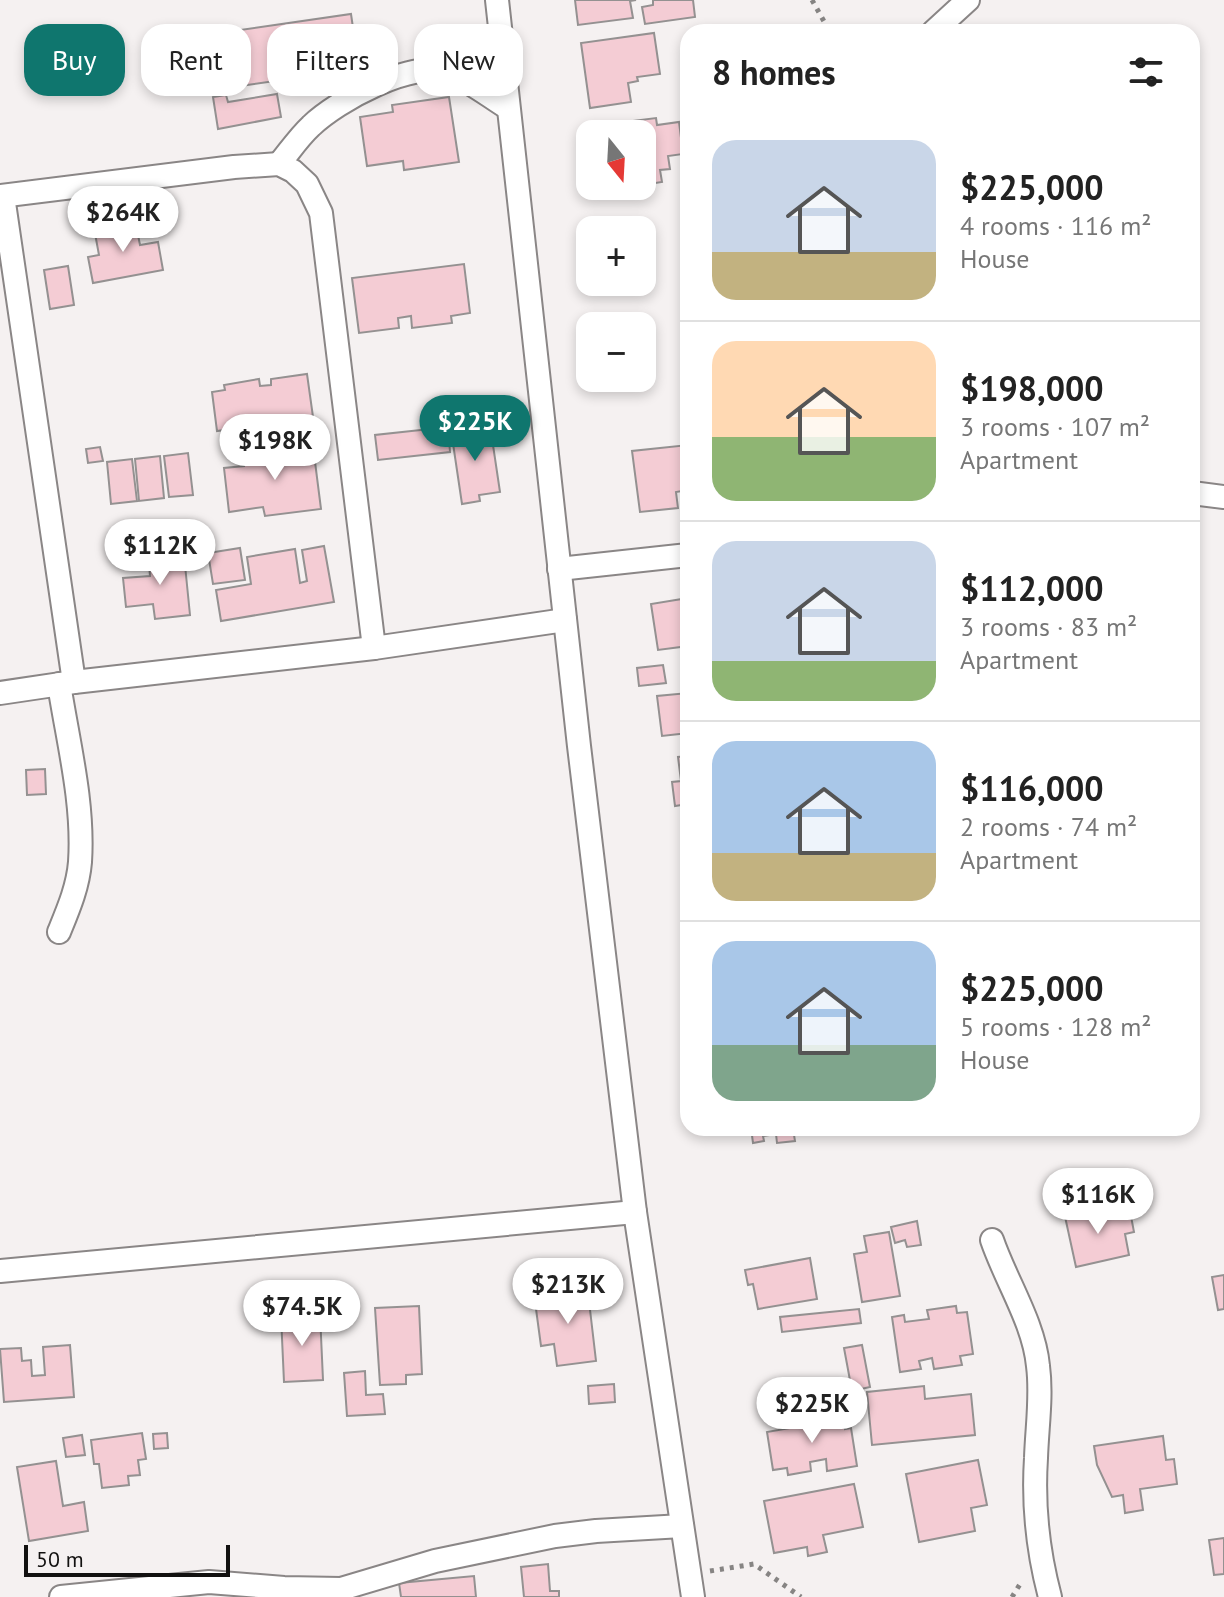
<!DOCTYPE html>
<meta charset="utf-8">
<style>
:root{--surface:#fff;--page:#f6f6f6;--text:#222;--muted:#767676;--line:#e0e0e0;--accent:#0f766e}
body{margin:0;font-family:"PT Sans",sans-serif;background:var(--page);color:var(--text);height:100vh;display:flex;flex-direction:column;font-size:30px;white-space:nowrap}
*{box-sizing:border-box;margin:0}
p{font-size:26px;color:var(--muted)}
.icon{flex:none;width:44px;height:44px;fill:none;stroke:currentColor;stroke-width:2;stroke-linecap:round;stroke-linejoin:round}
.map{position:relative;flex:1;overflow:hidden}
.drawer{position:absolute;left:680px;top:24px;width:520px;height:1112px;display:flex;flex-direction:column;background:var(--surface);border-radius:24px;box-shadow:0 4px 12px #0003}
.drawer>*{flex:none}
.guide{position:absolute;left:24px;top:24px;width:536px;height:72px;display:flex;gap:16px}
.needle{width:52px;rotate:162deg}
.tools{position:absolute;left:576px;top:120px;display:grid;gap:16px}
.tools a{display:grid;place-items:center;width:80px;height:80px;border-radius:16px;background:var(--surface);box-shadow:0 4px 12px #0003;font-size:40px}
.scale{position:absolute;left:24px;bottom:20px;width:206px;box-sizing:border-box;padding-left:8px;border:4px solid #121110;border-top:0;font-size:22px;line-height:28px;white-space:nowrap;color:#121110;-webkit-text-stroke:6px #f5f1f1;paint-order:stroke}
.price{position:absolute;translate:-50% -68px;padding:0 18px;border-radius:28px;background:#fff;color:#222;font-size:26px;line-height:52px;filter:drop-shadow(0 2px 4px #0008)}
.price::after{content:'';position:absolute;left:50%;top:48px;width:24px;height:18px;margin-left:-12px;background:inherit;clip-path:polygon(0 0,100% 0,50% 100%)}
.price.on{background:var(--accent);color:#fff}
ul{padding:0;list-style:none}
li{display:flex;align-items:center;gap:24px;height:200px;padding:0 32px}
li+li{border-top:2px solid var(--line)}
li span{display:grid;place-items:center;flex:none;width:224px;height:160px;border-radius:24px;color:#555}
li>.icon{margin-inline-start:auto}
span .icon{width:96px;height:96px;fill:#fffc;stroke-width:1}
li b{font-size:34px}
h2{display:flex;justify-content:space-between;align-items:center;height:96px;padding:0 32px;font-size:34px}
.tag{padding:0 28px;border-radius:24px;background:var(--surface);box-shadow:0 4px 12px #0003;font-size:28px;line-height:72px}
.tag.on{background:var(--accent);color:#fff}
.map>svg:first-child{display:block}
.building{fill:#f4ccd4;stroke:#949191;stroke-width:2}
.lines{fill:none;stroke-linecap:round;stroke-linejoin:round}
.minor-casing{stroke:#8a8686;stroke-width:26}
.path{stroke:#868483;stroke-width:5;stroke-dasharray:4 6;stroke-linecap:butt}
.minor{stroke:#fff;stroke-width:22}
</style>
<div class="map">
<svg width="1224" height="1597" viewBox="0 0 1224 1597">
<rect width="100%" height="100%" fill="#f5f1f1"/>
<g class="building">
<polygon points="575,0 636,0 630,1 633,18 578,25"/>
<polygon points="653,0 693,0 695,17 645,24 642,7 653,5"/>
<polygon points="351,14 359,69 233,87 226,32"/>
<polygon points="654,33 660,74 637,77 638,81 628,83 631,102 590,108 581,43"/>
<polygon points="277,94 281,117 218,129 213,97 226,95 228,102"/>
<polygon points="449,97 459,162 404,170 403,161 367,166 360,117 393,112 392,105"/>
<polygon points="656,118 657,125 679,122 683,154 668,156 670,169 660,170 662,182 642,185 642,134 617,134 616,123"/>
<polygon points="135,220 140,245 158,242 163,270 93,283 88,257 99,255 94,228"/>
<polygon points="464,264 470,313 451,316 452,323 412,328 411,316 398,318 399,328 359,333 352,278"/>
<polygon points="68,266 74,305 50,309 44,270"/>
<polygon points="307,374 314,424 281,429 280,422 217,431 212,392 225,390 224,385 259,379 260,386 271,385 271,379"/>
<polygon points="490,425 500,492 479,495 480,501 462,504 451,430"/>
<polygon points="448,427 450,452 378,460 375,435"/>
<polygon points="688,445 688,490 676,492 678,508 640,512 632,451"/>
<polygon points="313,446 321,509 265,516 263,507 229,512 224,468 244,466 243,455"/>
<polygon points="100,447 103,461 88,463 86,449"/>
<polygon points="188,453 193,495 169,497 164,456"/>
<polygon points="160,456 164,498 139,501 135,459"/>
<polygon points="132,459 137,501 111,504 107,462"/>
<polygon points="324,546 334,602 221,621 216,590 251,584 247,557 295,549 300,583 307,581 302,550"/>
<polygon points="174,548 175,566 185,565 190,615 155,619 153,604 126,607 123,578 150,576 148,551"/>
<polygon points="240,548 245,580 213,584 208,553"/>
<polygon points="688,598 688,646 658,650 651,604"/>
<polygon points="663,665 666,683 639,686 637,668"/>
<polygon points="688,693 688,733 662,736 657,696"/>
<polygon points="688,756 688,804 675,806 672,782 681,781 678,757"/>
<polygon points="45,769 46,794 27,795 26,770"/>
<polygon points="751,1128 806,1128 807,1134 794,1135 795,1141 777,1143 776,1134 763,1136 764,1141 753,1143"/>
<polygon points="1090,1207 1092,1219 1130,1211 1134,1232 1125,1234 1129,1255 1076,1267 1064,1212"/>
<polygon points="917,1221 921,1245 907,1247 905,1240 895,1243 891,1227"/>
<polygon points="889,1232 900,1296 862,1302 854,1254 867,1252 864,1236"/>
<polygon points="810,1258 817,1299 758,1309 753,1284 748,1285 745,1270"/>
<polygon points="1224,1275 1224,1309 1218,1310 1212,1277"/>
<polygon points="587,1284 596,1361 557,1366 554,1344 541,1346 536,1309 545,1307 544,1297 563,1295 561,1287"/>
<polygon points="419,1306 422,1374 406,1375 406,1384 380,1385 375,1308"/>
<polygon points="956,1306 957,1313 967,1312 973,1354 960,1356 962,1365 934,1369 932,1358 919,1361 921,1369 900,1372 892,1317 904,1315 905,1322 929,1319 927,1310"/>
<polygon points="859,1309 861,1323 782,1332 780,1317"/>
<polygon points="320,1314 323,1380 284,1382 281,1316"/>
<polygon points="70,1345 74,1397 4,1402 0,1349 21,1348 22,1361 31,1360 32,1376 45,1375 43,1347"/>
<polygon points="862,1345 870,1387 852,1391 844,1348"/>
<polygon points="365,1371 366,1395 383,1394 385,1414 347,1416 344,1373"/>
<polygon points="614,1384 615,1402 589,1404 588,1386"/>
<polygon points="924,1386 925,1399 971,1394 975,1435 872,1445 867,1392"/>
<polygon points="821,1415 823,1422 843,1419 845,1429 851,1428 857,1466 827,1471 826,1459 810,1462 811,1471 788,1475 787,1468 773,1470 767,1432 790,1428 789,1420"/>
<polygon points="142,1433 146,1459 138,1460 140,1475 128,1476 129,1485 102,1488 99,1464 94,1464 91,1440"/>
<polygon points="167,1433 168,1448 154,1449 153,1434"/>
<polygon points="82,1435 85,1455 66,1457 63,1438"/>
<polygon points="1163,1436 1166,1460 1174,1459 1177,1484 1140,1489 1143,1510 1125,1513 1123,1495 1112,1497 1097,1465 1094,1446"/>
<polygon points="978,1460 987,1505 971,1508 975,1531 919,1542 906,1474"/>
<polygon points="56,1461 63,1506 84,1502 88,1531 29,1541 17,1467"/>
<polygon points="854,1484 863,1527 823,1535 827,1552 808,1556 807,1547 774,1553 764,1501"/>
<polygon points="1224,1538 1224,1574 1214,1575 1209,1540"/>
<polygon points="548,1564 550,1591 559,1591 559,1597 524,1597 521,1567"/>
<polygon points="474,1576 476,1597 401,1597 399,1583"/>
</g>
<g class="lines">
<defs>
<g id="minor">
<polyline points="497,0 579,746 635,1212 693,1597"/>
<polyline points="933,32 968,0"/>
<path d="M279 164C289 152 299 137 311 126 337 101 414 58 450 73 470 81 490 97 508 108"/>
<polyline points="0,196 234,167 279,164 293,171 307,184 321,213 374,648"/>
<polyline points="3,196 74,682"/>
<polyline points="1192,493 1224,497"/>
<polyline points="559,569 688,555"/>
<path d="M59 684C68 742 84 803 80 862 78 887 68 910 59 932"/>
<polyline points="0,693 74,682 374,648 565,620"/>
<path d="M992 1240C1006 1281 1034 1323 1038 1366 1042 1396 1037 1427 1036 1458 1033 1504 1038 1552 1050 1597"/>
<polyline points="0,1271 635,1212"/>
<polyline points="61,1597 209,1582 284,1588 341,1589 435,1561 555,1536 596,1531 682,1526"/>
</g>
</defs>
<use href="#minor" class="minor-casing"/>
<g class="path">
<polyline points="812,0 830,32"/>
<polyline points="710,1571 754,1564 801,1597"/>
<polyline points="1012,1597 1022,1581"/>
</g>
<use href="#minor" class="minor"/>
</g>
</svg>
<div class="tools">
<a><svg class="needle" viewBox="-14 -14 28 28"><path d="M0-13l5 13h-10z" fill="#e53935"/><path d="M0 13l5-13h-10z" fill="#767676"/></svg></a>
<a>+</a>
<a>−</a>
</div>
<div class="scale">50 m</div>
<b class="price" style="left:123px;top:254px">$264K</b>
<b class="price on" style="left:475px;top:463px">$225K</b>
<b class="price" style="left:275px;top:482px">$198K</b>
<b class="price" style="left:160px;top:587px">$112K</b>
<b class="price" style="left:1098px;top:1236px">$116K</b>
<b class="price" style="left:568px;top:1326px">$213K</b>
<b class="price" style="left:302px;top:1348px">$74.5K</b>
<b class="price" style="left:812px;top:1445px">$225K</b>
<div class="guide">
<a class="tag on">Buy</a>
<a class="tag">Rent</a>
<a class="tag">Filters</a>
<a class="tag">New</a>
</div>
<section class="drawer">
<h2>8 homes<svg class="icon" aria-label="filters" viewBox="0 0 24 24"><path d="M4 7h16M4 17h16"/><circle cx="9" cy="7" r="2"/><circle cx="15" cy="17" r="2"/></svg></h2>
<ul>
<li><span style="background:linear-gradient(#c9d6e8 70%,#c2b280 0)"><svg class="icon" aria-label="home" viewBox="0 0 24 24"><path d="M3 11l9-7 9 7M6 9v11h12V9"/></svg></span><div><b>$225,000</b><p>4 rooms · 116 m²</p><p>House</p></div></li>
<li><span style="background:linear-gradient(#ffd9b3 60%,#8fb573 0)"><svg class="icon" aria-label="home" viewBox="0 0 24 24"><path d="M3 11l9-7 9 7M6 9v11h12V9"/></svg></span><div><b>$198,000</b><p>3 rooms · 107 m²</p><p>Apartment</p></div></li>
<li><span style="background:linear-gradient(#c9d6e8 75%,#8fb573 0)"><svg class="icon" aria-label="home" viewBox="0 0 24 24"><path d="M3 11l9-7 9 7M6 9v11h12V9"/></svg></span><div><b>$112,000</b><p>3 rooms · 83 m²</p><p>Apartment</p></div></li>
<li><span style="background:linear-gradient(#a9c7e8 70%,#c2b280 0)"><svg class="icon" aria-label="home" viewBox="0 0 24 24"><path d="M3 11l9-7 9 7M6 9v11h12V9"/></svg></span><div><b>$116,000</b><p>2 rooms · 74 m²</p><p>Apartment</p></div></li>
<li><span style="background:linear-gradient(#a9c7e8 65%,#7fa58c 0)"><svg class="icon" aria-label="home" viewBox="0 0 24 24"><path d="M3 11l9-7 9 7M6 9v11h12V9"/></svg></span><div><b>$225,000</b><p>5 rooms · 128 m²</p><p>House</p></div></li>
</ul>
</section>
</div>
